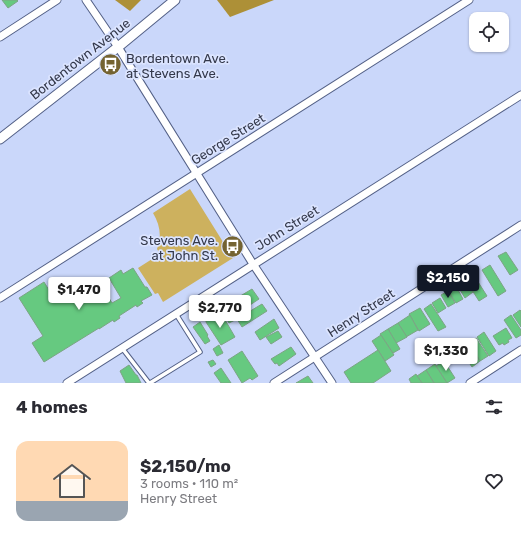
<!DOCTYPE html>
<meta charset="utf-8">
<style>
:root{--surface:#fff;--page:#f2f2f3;--text:#2b2b33;--muted:#7c7c81;--accent:#111827}
body{margin:0;font-family:Rubik,sans-serif;background:var(--page);color:var(--text);height:100vh;display:flex;flex-direction:column;font-size:15px;white-space:nowrap}
*{box-sizing:border-box;margin:0}
p{font-size:13px;color:var(--muted)}
.icon{flex:none;width:22px;height:22px;fill:none;stroke:currentColor;stroke-width:2;stroke-linecap:round;stroke-linejoin:round}
.map{position:relative;height:383px;overflow:hidden}
.sheet{display:flex;flex-direction:column;background:var(--surface);flex:1}
.sheet>*{flex:none}
.fabs{position:absolute;left:469px;top:12px;display:grid;gap:8px}
.fabs a{display:grid;place-items:center;width:40px;height:40px;border-radius:8px;background:var(--surface);box-shadow:0 1px 3px #0004;font-size:20px}
.price{position:absolute;translate:-50% -34px;padding:0 9px;border-radius:4px;background:#fff;color:#222;font-size:13px;line-height:26px;filter:drop-shadow(0 1px 2px #0008)}
.price::after{content:'';position:absolute;left:50%;top:24px;width:12px;height:9px;margin-left:-6px;background:inherit;clip-path:polygon(0 0,100% 0,50% 100%)}
.price.on{background:var(--accent);color:#fff}
ul{padding:0;list-style:none}
li{display:flex;align-items:center;gap:12px;height:100px;padding:0 16px}
li span{display:grid;place-items:center;flex:none;width:112px;height:80px;border-radius:12px;color:#555}
li>.icon{margin-inline-start:auto}
span .icon{width:48px;height:48px;fill:#fffc;stroke-width:1}
li b{font-size:17px}
h2{display:flex;justify-content:space-between;align-items:center;height:48px;padding:0 16px;font-size:17px}
.map>svg:first-child{display:block}
.green{fill:#cdb15e}
.forest{fill:#ad9037}
.building{fill:#66c980;stroke:#7ca484}
.lines{fill:none;stroke-linecap:round;stroke-linejoin:round}
.service-casing{stroke:#546187;stroke-width:5.5}
.minor-casing{stroke:#546187;stroke-width:9}
.tertiary-casing{stroke:#546187;stroke-width:11}
.service{stroke:#fff;stroke-width:3.5}
.minor{stroke:#fff;stroke-width:7}
.tertiary{stroke:#fff;stroke-width:9}
.labels{text-anchor:middle;dominant-baseline:central;stroke-width:3.5;stroke-linejoin:round;paint-order:stroke}
.poi-label{font-size:13px;fill:#34394b;stroke:#dbe4ff;text-anchor:start}
.street-label{font-size:13px;fill:#34394b;stroke:#dbe4ff}
</style>
<div class="map">
<svg width="521" height="383" viewBox="0 0 521 383">
<rect width="100%" height="100%" fill="#cad7fa"/>
<path class="green" d="M190 189 233 258 163 302 158 293 155 294 138 268 160 254 157 249C162 236 160 225 153 213Z"/>
<g class="forest">
<polygon points="115,0 141,0 130,11"/>
<polygon points="217,0 274,0 230,17"/>
</g>
<g class="building">
<polygon points="2,0 17,0 18,1 8,8"/>
<polygon points="506,252 518,270 510,275 498,256"/>
<polygon points="490,265 506,291 498,296 482,270"/>
<polygon points="133,268 145,287 147,287 152,295 141,301 143,303 137,307 136,305 119,316 120,318 114,322 113,320 99,329 99,328 44,362 32,343 43,336 19,298 44,282 52,295 67,287 65,285 76,278 86,294 102,284 104,287 103,288 112,303 121,298 109,278 121,270 123,274"/>
<polygon points="473,274 487,296 479,301 465,279"/>
<polygon points="465,280 473,292 465,298 457,285"/>
<polygon points="453,288 454,290 457,288 463,299 456,303 448,291"/>
<polygon points="252,289 259,299 244,309 237,298"/>
<polygon points="448,291 455,303 448,307 441,295"/>
<polygon points="440,298 446,308 438,313 432,303"/>
<polygon points="262,304 267,311 242,327 237,319"/>
<polygon points="431,304 446,327 438,331 424,309"/>
<polygon points="226,306 235,320 229,323 221,309"/>
<polygon points="420,308 430,324 419,331 409,314"/>
<polygon points="520,310 521,311 521,327 513,315"/>
<polygon points="218,313 221,313 235,337 221,345 206,322 206,320 215,316"/>
<polygon points="410,315 418,330 406,337 398,323"/>
<polygon points="511,315 521,330 521,335 516,338 504,320"/>
<polygon points="274,319 279,328 260,340 255,332"/>
<polygon points="200,322 208,335 207,336 210,341 205,344 193,327"/>
<polygon points="398,323 407,337 396,343 388,329"/>
<polygon points="506,328 512,338 508,340 509,342 504,345 503,343 499,345 493,336"/>
<polygon points="388,329 400,349 393,353 380,334"/>
<polygon points="278,331 282,337 271,344 266,337"/>
<polygon points="484,332 496,351 489,356 477,337"/>
<polygon points="381,335 394,355 385,361 372,341"/>
<polygon points="476,338 488,356 480,361 469,343"/>
<polygon points="468,343 480,361 472,367 460,349"/>
<polygon points="219,345 223,353 217,356 213,349"/>
<polygon points="291,347 296,354 279,366 277,363 275,364 271,359"/>
<polygon points="378,350 391,371 373,383 351,383 344,372"/>
<polygon points="242,351 258,376 252,380 250,378 242,383 228,360"/>
<polygon points="213,360 216,364 211,367 208,362"/>
<polygon points="444,361 455,378 447,383 436,366"/>
<polygon points="435,364 436,366 447,383 434,383 426,370"/>
<polygon points="129,365 136,375 137,375 141,383 126,383 120,371"/>
<polygon points="221,368 231,383 221,383 214,373"/>
<polygon points="426,370 434,383 422,383 417,376"/>
<polygon points="416,374 417,376 422,383 411,383 409,379"/>
<polygon points="308,376 313,383 296,383"/>
</g>
<g class="lines">
<defs>
<g id="service">
<polyline points="122,348 149,383"/>
<polyline points="150,383 200,352 176,314"/>
</g>
<g id="minor">
<polyline points="86,0 118,47 253,264 332,383"/>
<polyline points="0,37 57,0"/>
<polyline points="0,298 469,0"/>
<polyline points="67,383 521,95"/>
<polyline points="274,383 521,225"/>
<polyline points="470,383 521,350"/>
</g>
<polyline id="tertiary" points="0,139 118,47 175,0"/>
</defs>
<use href="#service" class="service-casing"/>
<use href="#minor" class="minor-casing"/>
<use href="#tertiary" class="tertiary-casing"/>
<use href="#service" class="service"/>
<use href="#minor" class="minor"/>
<use href="#tertiary" class="tertiary"/>
</g>
<defs>
<symbol id="bus-disc" viewBox="-11 -11 22 22"><circle r="9.5" fill="#746331" stroke="#dbe4ff"/><path d="M-5-6H5V4H4V6H2V4H-2V6H-4V4H-5ZM-3.5-4V0h7V-4ZM-3.5 1.2v1.5H-2V1.2ZM2 1.2v1.5H3.5V1.2Z" fill="#fff"/></symbol>
</defs>
<g fill-rule="evenodd">
<use href="#bus-disc" x="98" y="52" width="25" height="25"/>
<use href="#bus-disc" x="220" y="234" width="25" height="25"/>
</g>
<g class="labels">
<g class="poi-label">
<text x="126" y="58">Bordentown Ave.<tspan x="126" dy="15">at Stevens Ave.</tspan></text>
<text x="218" y="240" text-anchor="end">Stevens Ave.<tspan x="218" dy="15">at John St.</tspan></text>
</g>
<g class="street-label">
<text transform="translate(80 59) rotate(-38)">Bordentown Avenue</text>
<text transform="translate(228 139) rotate(-32)">George Street</text>
<text transform="translate(287 228) rotate(-32)">John Street</text>
<text transform="translate(361 313) rotate(-33)">Henry Street</text>
</g>
</g>
</svg>
<div class="fabs">
<a><svg class="icon" aria-label="locate" viewBox="0 0 24 24"><circle cx="12" cy="12" r="6"/><path d="M12 2v4M12 18v4M2 12h4M18 12h4"/></svg></a>
</div>
<b class="price on" style="left:448px;top:299px">$2,150</b>
<b class="price" style="left:79px;top:311px">$1,470</b>
<b class="price" style="left:220px;top:329px">$2,770</b>
<b class="price" style="left:446px;top:372px">$1,330</b>
</div>
<section class="sheet">
<h2>4 homes<svg class="icon" aria-label="filters" viewBox="0 0 24 24"><path d="M4 7h16M4 17h16"/><circle cx="9" cy="7" r="2"/><circle cx="15" cy="17" r="2"/></svg></h2>
<ul>
<li><span style="background:linear-gradient(#ffd9b3 75%,#9aa5b1 0)"><svg class="icon" aria-label="home" viewBox="0 0 24 24"><path d="M3 11l9-7 9 7M6 9v11h12V9"/></svg></span><div><b>$2,150/mo</b><p>3 rooms · 110 m²</p><p>Henry Street</p></div><svg class="icon" aria-label="heart" viewBox="0 0 24 24"><path d="M12 20l-8-8c-3-5 5-10 8-4 3-6 11-1 8 4z"/></svg></li>
</ul>
</section>
